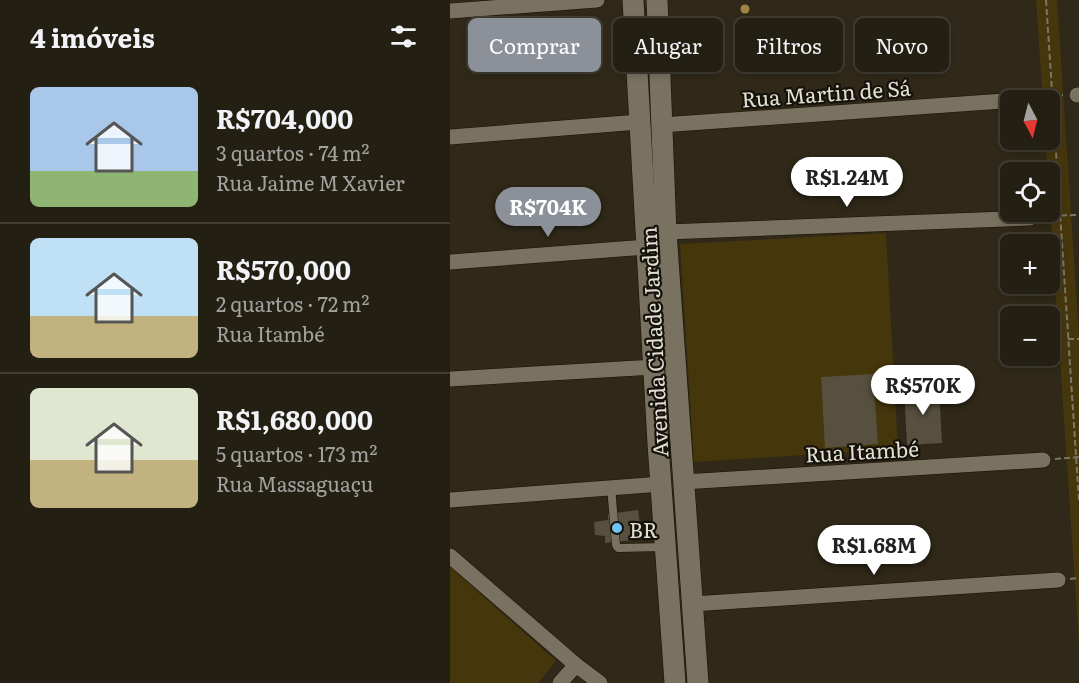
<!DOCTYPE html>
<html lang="pt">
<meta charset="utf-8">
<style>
:root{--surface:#241f13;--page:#302c21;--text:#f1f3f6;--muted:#a3a2a0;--line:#413d33;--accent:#8c9099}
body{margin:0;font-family:Literata,serif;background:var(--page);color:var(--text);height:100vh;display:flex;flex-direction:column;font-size:22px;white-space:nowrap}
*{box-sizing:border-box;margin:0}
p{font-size:20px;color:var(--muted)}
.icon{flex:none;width:33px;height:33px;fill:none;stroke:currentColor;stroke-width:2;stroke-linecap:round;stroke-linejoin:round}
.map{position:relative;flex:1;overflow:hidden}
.details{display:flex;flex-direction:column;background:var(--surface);width:450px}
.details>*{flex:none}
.guide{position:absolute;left:18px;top:18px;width:520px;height:54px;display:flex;gap:12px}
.needle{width:39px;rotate:173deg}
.tools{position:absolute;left:550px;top:90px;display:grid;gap:12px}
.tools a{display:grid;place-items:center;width:60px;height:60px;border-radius:9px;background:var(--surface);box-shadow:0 3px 9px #0003,0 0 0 2px var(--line);font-size:30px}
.price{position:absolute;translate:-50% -51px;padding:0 14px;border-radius:21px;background:#fff;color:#222;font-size:20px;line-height:39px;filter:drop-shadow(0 2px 3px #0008)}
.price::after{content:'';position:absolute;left:50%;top:36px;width:18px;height:14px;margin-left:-9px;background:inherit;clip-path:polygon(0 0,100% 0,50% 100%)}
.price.on{background:var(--accent);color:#fff}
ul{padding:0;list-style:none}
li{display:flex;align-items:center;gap:18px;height:150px;padding:0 30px}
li+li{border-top:2px solid var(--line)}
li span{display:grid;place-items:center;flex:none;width:168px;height:120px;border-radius:9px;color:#555}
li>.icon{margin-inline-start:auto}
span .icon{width:72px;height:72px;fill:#fffc;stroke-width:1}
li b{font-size:26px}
h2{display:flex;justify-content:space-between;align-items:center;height:72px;padding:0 30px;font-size:26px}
.pill{padding:0 21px;border-radius:9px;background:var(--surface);box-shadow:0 3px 9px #0003,0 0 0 2px var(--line);font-size:21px;line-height:54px}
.pill.on{background:var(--accent);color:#fff}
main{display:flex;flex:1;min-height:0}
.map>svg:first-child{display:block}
.green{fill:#46360c}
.building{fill:#57503f}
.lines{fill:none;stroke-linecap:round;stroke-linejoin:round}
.service-casing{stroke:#181104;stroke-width:9}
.minor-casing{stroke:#181104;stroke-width:16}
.secondary-casing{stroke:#181104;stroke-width:22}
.path{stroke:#7c7668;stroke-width:2;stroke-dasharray:6 3;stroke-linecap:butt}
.service{stroke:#7a7260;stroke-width:8}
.minor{stroke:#7a7260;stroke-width:15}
.secondary{stroke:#7a7260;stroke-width:21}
.tree{fill:#9f8444}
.poi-dot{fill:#6fc2f4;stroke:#15120b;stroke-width:2}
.labels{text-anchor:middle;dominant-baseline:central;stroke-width:4.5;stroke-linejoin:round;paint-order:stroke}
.street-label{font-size:21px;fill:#e2ded3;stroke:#15120b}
.poi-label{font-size:21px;fill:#e2ded3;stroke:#15120b;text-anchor:start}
</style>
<main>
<section class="details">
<h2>4 imóveis<svg class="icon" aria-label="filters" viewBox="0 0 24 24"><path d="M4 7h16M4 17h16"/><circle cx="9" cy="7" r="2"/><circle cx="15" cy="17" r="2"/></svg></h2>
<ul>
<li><span style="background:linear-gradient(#a9c7e8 70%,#8fb573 0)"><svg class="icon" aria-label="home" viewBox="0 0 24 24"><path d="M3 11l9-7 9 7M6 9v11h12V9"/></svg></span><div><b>R$704,000</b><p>3 quartos · 74 m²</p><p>Rua Jaime M Xavier</p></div></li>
<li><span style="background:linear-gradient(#bfe0f5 65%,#c2b280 0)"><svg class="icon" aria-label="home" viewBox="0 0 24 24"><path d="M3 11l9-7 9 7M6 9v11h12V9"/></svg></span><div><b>R$570,000</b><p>2 quartos · 72 m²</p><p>Rua Itambé</p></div></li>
<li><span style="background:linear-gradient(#dfe7d0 60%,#c2b280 0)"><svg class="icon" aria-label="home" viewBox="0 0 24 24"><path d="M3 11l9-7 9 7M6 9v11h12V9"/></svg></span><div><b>R$1,680,000</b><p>5 quartos · 173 m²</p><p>Rua Massaguaçu</p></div></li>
</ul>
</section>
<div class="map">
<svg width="629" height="683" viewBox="0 0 629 683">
<rect width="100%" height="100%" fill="#302919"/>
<g class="green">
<polygon points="586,0 607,0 629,335 629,645 600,208 600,172 598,172 595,140 600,140 600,100 593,100"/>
<polygon points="436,233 448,449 244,462 230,244"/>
<polygon points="0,567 106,661 88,683 0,683"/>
</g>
<g class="building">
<polygon points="423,374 428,444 375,448 371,377"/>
<polygon points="489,387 492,443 457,445 454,389"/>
<polygon points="188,510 192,539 155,543 155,536 145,535 144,522 158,520 158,514"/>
</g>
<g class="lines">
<defs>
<polyline id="service" points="161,487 166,545 168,548 215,547"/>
<g id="minor">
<polyline points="0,11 147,0"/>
<polyline points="627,95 629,95"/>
<polyline points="211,125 581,99"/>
<polyline points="0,137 189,122"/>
<polyline points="216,232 580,218"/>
<polyline points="0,262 197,247"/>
<polyline points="0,379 205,367"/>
<polyline points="233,482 593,460"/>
<polyline points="0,500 212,484"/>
<polyline points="0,556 126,665 150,683"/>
<polyline points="242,604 608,580"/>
<polyline points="110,683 126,665"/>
</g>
<g id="secondary">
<polyline points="183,0 208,444 225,683"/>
<polyline points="207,0 216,232 248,683"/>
</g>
</defs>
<use href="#service" class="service-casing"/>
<use href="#minor" class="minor-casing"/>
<use href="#secondary" class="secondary-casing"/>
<g class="path">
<polyline points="596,0 629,501"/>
<polyline points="594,96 613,95"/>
<polyline points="593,216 629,215"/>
<polyline points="618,339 629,339"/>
<polyline points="605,459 629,457"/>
<polyline points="620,579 629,578"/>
</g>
<use href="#service" class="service"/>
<use href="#minor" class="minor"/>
<use href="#secondary" class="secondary"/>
</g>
<circle class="tree" cx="295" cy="9" r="4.5"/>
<circle class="poi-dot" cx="167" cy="528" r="6"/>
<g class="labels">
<g class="street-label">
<text transform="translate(376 92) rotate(-4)">Rua Martin de Sá</text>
<text transform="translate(203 342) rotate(-93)">Avenida Cidade Jardim</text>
<text transform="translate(412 450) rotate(-3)">Rua Itambé</text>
</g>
<g class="poi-label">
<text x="179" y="528">BR</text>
</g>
</g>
</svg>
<div class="tools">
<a><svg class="needle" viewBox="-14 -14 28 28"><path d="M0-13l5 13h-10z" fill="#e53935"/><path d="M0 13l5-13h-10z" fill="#a3a2a0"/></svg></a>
<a><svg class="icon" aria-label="locate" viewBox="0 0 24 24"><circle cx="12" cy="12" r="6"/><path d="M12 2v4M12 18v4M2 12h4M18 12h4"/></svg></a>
<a>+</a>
<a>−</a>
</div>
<b class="price" style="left:397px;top:208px">R$1.24M</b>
<b class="price on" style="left:98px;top:238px">R$704K</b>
<b class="price" style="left:473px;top:416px">R$570K</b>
<b class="price" style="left:424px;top:576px">R$1.68M</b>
<div class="guide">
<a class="pill on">Comprar</a>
<a class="pill">Alugar</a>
<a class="pill">Filtros</a>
<a class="pill">Novo</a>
</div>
</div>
</main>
